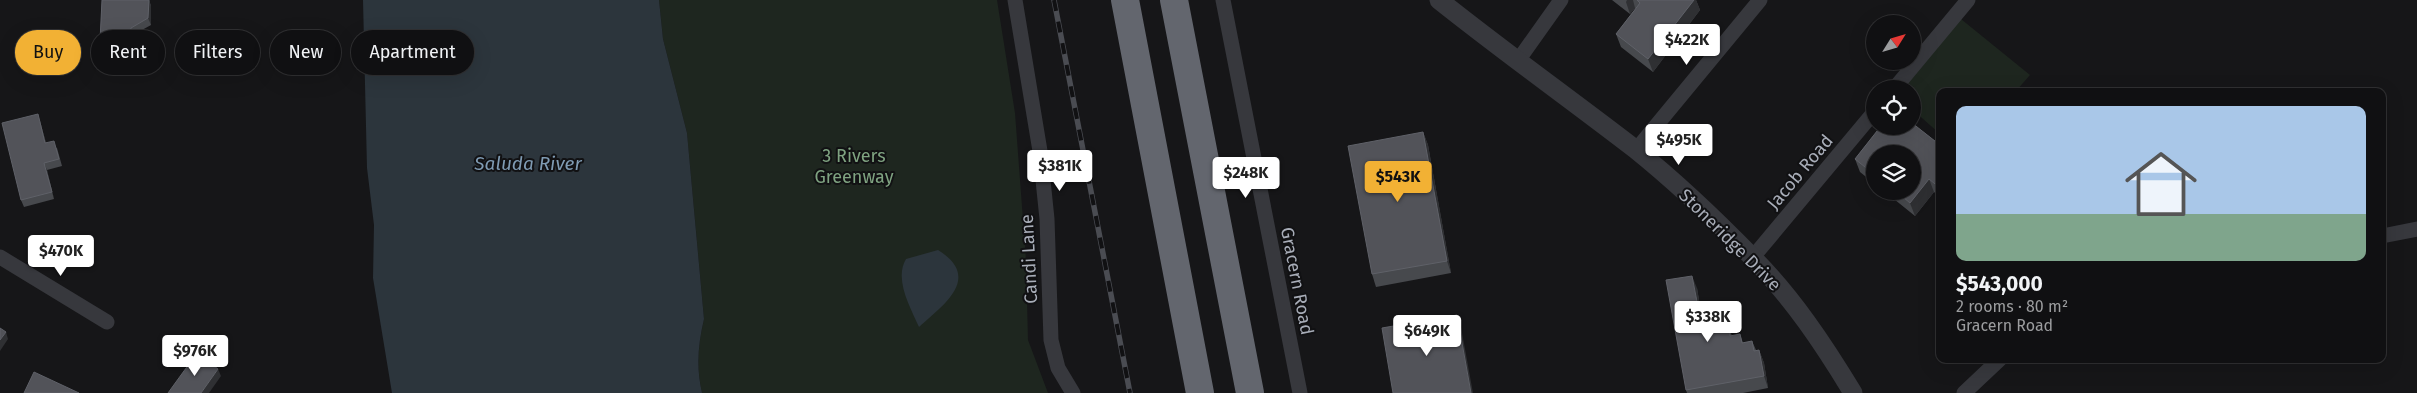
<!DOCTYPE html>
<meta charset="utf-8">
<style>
:root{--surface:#101012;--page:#19191b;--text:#f1f3f6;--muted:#9c9d9f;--line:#303032;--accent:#f2b134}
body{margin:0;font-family:"Fira Sans",sans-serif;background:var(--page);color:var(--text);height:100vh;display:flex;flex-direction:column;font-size:19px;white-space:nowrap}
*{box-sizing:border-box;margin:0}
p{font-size:16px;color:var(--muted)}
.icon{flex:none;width:28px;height:28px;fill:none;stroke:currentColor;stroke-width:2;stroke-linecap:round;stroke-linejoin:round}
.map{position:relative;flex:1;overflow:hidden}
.sheet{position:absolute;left:1936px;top:88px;width:450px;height:275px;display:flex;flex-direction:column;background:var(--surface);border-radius:10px;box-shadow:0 5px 20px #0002,0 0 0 1px var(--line)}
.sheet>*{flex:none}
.top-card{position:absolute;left:15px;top:30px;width:475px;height:45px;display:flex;gap:10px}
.needle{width:32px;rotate:53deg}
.fabs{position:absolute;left:1866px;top:15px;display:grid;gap:10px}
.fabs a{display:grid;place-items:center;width:55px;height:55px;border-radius:50%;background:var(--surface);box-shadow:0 5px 20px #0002,0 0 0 1px var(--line);font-size:25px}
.price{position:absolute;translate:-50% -42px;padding:0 11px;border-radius:5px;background:#fff;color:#222;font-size:16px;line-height:32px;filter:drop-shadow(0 1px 2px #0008)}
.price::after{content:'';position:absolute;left:50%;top:30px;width:15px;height:11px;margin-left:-8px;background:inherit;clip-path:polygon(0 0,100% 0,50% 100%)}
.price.selected{background:var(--accent);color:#111}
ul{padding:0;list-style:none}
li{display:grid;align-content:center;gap:10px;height:265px;padding:0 20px}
li span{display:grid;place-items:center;height:155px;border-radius:10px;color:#555}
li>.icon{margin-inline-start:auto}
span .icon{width:90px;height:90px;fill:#fffc;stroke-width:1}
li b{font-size:21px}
.pill{padding:0 18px;border-radius:22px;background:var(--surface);box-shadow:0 5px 20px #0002,0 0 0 1px var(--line);font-size:18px;line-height:45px}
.pill.selected{background:var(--accent);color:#111}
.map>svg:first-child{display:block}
.green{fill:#1e261f}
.water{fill:#2c353c}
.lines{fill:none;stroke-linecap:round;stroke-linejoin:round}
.minor{stroke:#37383d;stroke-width:15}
.tertiary{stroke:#37383d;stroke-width:19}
.motorway{stroke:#63666e;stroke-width:28}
.rail-casing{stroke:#4a4c52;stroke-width:5.5}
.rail{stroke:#111113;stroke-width:4;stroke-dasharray:11;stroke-linecap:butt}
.wall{fill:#47494d}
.shaded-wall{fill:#2f3033}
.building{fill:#525359;stroke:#5f6168}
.labels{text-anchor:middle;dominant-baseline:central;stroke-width:4;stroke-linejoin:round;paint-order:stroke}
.park-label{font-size:18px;fill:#7fa381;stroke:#111113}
.street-label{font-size:18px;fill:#a8adb8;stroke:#111113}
.water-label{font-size:19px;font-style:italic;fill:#7f9bb3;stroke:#111113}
</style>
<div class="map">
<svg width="2417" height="393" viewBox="0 0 2417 393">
<rect width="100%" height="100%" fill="#161618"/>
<g class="green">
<path d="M659 0H997L1015 113 1026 260 1028 340 1048 393H702C696 367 698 345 704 319L687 133 663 39Z"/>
<polygon points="1956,15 2030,75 2016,91 1940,91 1940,134 1913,110 1912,89 1894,89"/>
</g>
<g class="water">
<path d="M363 0H659L663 39 687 133 704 319C698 345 696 367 702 393H392L373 278 374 225 367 168Z"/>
<path d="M938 250C983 278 943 305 919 327 910 307 894 279 906 259Z"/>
</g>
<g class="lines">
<g class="minor">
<polyline points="1015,0 1040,151 1047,219 1051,340 1058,368 1073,393"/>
<polyline points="1223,0 1300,393"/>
<polyline points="1517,62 1561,0"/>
<polyline points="1894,89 1968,0"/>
<polyline points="1636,150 1760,0"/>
<polyline points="2382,236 2417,229"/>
<polyline points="0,257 107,322"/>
<polyline points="1753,257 1875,111"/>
<polyline points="1964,393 2000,359"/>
</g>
<path class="tertiary" d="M1439 0C1503 51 1570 99 1635 149 1676 182 1715 219 1752 257 1792 297 1824 345 1853 393"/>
<g class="motorway">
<polyline points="1125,0 1200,393"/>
<polyline points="1174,0 1250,393"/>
</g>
<defs>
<polyline id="rail" points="1054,0 1130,393"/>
</defs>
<use href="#rail" class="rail-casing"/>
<use href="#rail" class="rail"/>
</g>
<g class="wall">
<polygon points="102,0 149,0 151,6 151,25 133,35 133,50 103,49 100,41"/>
<polygon points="1612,0 1696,0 1700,10 1653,72 1621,47 1616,34 1636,8 1635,8 1630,14"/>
<polygon points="40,121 46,143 57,148 62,166 47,170 54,199 24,207 21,200"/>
<polygon points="1912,123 1940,145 1940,197 1934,192 1915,216 1884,191 1912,191 1912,154 1875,154 1875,184 1860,172 1855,159 1881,126 1912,126"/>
<polygon points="1423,132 1428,145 1451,273 1376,287 1372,274"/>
<polygon points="1697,288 1701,312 1706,311 1710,320 1717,319 1721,329 1729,328 1732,336 1740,334 1743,343 1752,341 1756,350 1759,350 1764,363 1768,388 1743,393 1687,393 1686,390"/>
</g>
<g class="shaded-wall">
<polygon points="149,0 151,6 151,25 148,18"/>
<polygon points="1627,0 1633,0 1635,8 1630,14 1626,2"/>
<polygon points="1694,0 1696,0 1700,10 1653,72 1648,59"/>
<polygon points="131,28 133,35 133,50 130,43"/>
<polygon points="38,114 40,121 48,150 45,143"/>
<polygon points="1423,132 1428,145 1451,273 1447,261"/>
<polygon points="44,163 47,170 54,199 52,192"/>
<polygon points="1929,179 1934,192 1915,216 1910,203"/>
<polygon points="1692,276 1697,288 1703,325 1699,312"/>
<polygon points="1457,315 1461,327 1473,393 1471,393"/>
<polygon points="6,332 8,339 0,351 0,340"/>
<polygon points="1759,350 1764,363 1768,388 1764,376"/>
<polygon points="218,369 221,376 209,393 201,393"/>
</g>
<g class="building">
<polygon points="102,0 149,0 148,18 131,28 130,43 100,41"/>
<polygon points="1637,0 1694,0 1648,59 1616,34 1640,3"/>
<polygon points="38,114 45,143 54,141 59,159 44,163 52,192 21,200 2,123"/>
<polygon points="1912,123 1940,145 1940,188 1929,179 1910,203 1896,191 1912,191 1912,154 1875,154 1875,175 1855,159 1881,126 1912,126"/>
<polygon points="1423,132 1447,261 1372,274 1348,146"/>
<polygon points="1692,276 1699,312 1706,311 1708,321 1717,319 1719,330 1729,328 1730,336 1740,334 1742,343 1752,341 1754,351 1759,350 1764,376 1686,390 1666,280"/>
<polygon points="1457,315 1471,393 1393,393 1382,328"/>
<polygon points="0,328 6,332 0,340"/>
<polygon points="197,353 218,369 201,393 168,393"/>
<polygon points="34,372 79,393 24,393"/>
</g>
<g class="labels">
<g class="park-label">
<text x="854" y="156">3 Rivers<tspan x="854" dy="21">Greenway</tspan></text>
</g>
<g class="street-label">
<text transform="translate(1800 172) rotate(-50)">Jacob Road</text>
<text transform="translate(1730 240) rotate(45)">Stoneridge Drive</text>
<text transform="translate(1029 259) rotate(-93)">Candi Lane</text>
<text transform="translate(1297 281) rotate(79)">Gracern Road</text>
</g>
<g class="water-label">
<text x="528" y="163">Saluda River</text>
</g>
</g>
</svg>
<div class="fabs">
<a><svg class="needle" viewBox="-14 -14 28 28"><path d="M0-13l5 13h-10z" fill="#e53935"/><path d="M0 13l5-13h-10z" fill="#9c9d9f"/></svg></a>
<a><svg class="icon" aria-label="locate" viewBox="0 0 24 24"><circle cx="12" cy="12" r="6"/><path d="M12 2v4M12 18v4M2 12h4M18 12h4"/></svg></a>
<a><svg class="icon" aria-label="layers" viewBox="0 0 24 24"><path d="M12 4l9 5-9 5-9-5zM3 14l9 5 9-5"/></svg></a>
</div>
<b class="price" style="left:1687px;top:66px">$422K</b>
<b class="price" style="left:1679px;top:166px">$495K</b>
<b class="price" style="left:1060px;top:192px">$381K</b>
<b class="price" style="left:1246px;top:199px">$248K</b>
<b class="price selected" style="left:1398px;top:203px">$543K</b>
<b class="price" style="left:61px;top:277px">$470K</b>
<b class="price" style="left:1708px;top:343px">$338K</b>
<b class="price" style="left:1427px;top:357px">$649K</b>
<b class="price" style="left:195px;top:377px">$976K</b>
<div class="top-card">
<a class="pill selected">Buy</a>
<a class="pill">Rent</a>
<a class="pill">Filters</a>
<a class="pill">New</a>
<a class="pill">Apartment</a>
</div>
<section class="sheet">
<ul>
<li><span style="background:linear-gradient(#a9c7e8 70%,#7fa58c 0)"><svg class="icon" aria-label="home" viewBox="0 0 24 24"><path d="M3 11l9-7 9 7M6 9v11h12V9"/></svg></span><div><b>$543,000</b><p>2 rooms · 80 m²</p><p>Gracern Road</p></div></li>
</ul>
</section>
</div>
